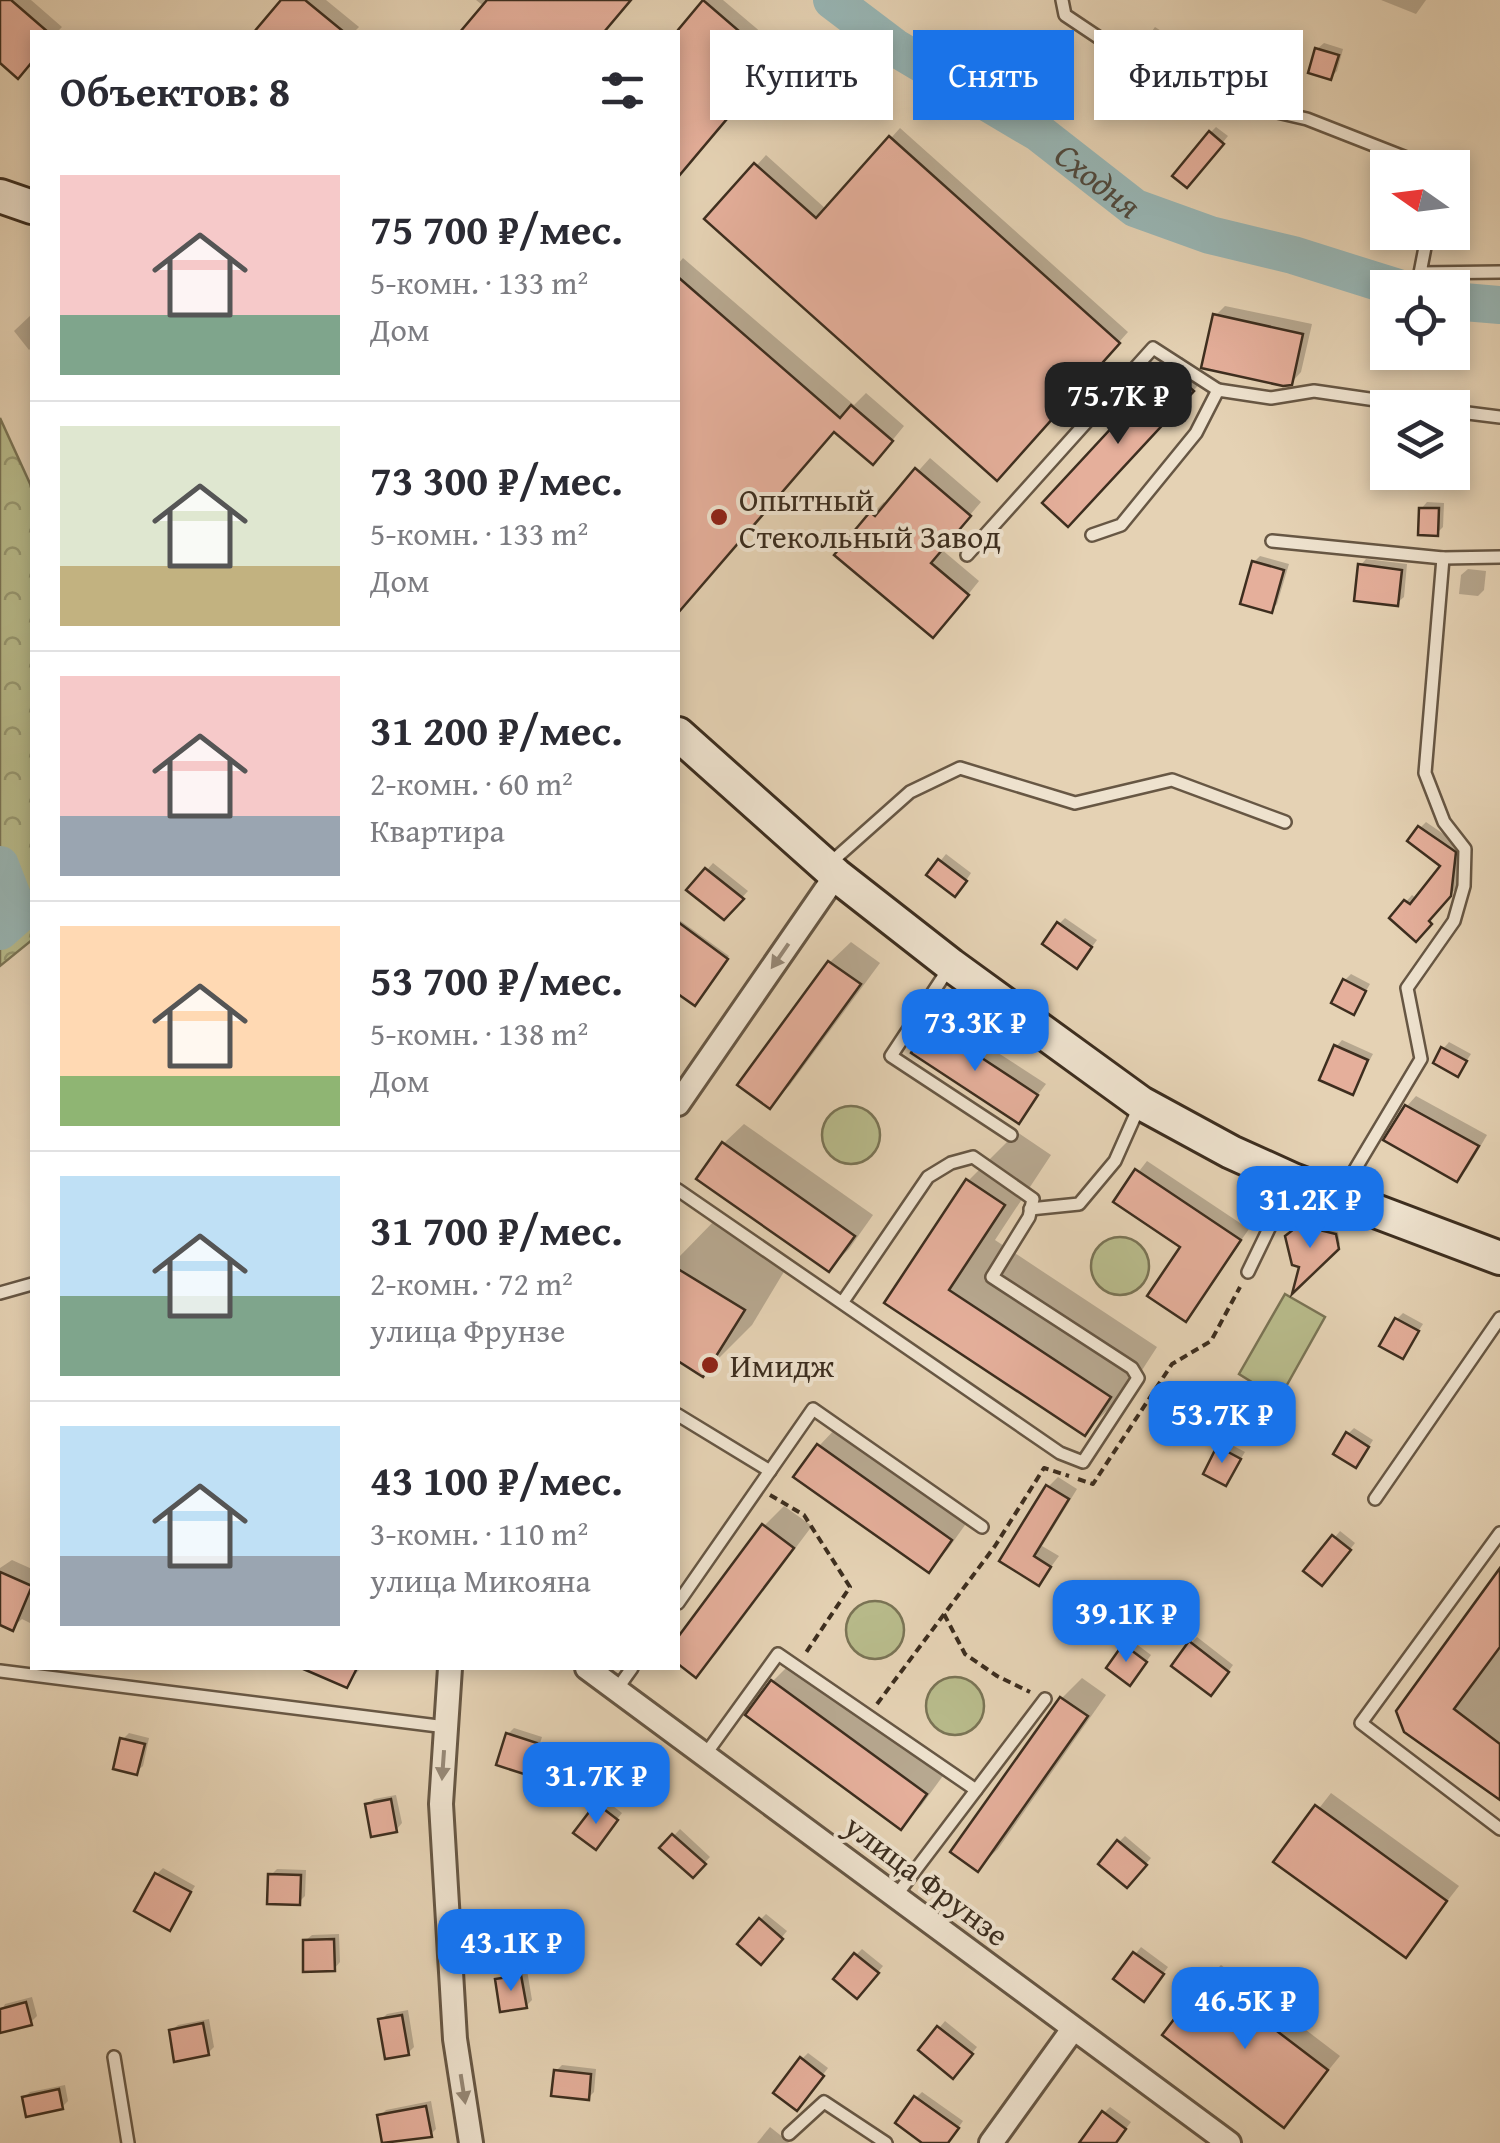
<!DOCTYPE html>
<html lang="ru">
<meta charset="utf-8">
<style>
:root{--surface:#fff;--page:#f7f7f7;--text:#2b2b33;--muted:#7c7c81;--line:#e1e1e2;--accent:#1a73e8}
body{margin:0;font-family:"Gentium Book Plus",serif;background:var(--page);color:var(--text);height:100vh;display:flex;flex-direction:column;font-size:38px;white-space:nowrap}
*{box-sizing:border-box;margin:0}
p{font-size:32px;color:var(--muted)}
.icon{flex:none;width:55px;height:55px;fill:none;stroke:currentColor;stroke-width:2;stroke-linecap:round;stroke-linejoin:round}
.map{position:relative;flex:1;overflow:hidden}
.details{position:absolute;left:30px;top:30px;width:650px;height:1640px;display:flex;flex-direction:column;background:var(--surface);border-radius:0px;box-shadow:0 5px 15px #0003}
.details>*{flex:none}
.top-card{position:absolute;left:710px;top:30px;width:640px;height:90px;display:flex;gap:20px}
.needle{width:65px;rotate:284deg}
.tools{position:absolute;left:1370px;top:150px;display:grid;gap:20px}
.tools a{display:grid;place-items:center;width:100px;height:100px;border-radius:0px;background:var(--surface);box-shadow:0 5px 15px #0003;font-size:50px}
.price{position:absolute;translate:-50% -85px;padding:0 22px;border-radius:20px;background:var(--accent);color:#fff;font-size:32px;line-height:65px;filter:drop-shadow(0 2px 5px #0008)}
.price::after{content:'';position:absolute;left:50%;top:60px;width:30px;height:22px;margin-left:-15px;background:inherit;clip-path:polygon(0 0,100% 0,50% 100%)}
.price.active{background:#222;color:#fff}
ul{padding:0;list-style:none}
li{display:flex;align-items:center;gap:30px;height:250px;padding:0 30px}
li+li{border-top:2px solid var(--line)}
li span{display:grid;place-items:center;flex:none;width:280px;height:200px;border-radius:0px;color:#555}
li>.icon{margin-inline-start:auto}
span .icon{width:120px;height:120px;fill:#fffc;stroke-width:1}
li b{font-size:42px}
h2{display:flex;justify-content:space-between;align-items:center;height:120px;padding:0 30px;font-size:42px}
.chip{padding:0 35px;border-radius:0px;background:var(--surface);box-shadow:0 5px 15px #0003;font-size:35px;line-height:90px}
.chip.active{background:var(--accent);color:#fff}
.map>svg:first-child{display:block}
.forest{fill:url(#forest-crowns);stroke:#7a7455;stroke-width:2.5}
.park{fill:#b8bb8b;stroke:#7a7455;stroke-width:2.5}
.shadow{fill:#0003}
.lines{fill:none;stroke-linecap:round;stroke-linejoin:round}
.river{stroke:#98b6b5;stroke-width:38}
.building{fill:#e5af9b;stroke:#3d2e1f;stroke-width:2.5}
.service-casing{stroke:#675744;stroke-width:16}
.minor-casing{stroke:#675744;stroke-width:28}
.secondary-casing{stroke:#3d2e1f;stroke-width:38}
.path{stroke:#3d2e1f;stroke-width:4;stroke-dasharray:8 5;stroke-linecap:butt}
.service{stroke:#eee2ce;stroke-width:11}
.minor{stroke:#eee2ce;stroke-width:22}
.secondary{stroke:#eee2ce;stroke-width:32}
.oneway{fill:#968876}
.poi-dot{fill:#8f2418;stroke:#eee2ce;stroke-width:4}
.labels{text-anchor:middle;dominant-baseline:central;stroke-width:8;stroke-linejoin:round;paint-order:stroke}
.poi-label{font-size:32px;fill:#3d2e1f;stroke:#eee2ce;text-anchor:start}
.street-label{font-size:32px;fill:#3d2e1f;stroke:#eee2ce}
.water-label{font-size:35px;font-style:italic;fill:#4f493d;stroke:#eee2ce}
</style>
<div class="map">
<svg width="1500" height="2143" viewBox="0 0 1500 2143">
<defs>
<pattern id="forest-crowns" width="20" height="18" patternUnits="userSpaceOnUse" patternTransform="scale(2.5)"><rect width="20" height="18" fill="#b8bb8b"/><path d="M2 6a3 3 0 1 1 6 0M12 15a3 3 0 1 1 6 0" fill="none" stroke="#979871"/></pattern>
</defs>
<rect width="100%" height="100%" fill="#e5d2b4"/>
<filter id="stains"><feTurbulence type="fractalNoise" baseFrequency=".002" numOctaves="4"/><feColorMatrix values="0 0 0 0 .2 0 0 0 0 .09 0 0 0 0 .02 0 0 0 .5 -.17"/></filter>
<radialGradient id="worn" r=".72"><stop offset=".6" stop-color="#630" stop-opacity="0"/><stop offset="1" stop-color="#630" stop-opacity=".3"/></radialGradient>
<polygon class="forest" points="0,418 32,488 32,940 0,966"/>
<g class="park">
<circle cx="851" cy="1135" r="29"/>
<circle cx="1120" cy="1266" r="29"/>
<polygon points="1285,1294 1325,1317 1279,1399 1239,1374"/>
<circle cx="875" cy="1630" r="29"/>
<circle cx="955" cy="1706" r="29"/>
</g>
<g class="shadow">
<polygon points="0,0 31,0 62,27 57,32 32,32 32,60 18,75 0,60"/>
<polygon points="284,0 326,0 359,27 354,32 257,32"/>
<polygon points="476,0 630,0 603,32 463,32 485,7"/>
<polygon points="706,0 723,0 783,51 684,165 678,160 678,34"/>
<polygon points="1381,0 1426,0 1416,14"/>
<polygon points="1155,27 1166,34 1154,49 1144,42"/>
<polygon points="1324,43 1343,49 1337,71 1331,77 1317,49"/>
<polygon points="1213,52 1247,61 1242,80 1235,86 1207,58"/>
<polygon points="1155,87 1157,99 1151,105 1120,96 1126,90"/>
<polygon points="1216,127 1228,136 1193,179 1210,133"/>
<polygon points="900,128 1128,332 1007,468 708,219 766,155 827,210"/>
<polygon points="683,258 854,405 866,393 904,426 886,448 835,429 678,612 678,386 686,376 678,368 678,264"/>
<polygon points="1225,306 1312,324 1301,372 1291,383 1215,316"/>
<polygon points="32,314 32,347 29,350 14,331"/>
<polygon points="1182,357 1206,377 1081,510 1169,370"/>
<polygon points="930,458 981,502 941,549 979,581 946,622 872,514 884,502 888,505"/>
<polygon points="1427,502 1444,503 1443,527 1437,533 1421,509"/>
<polygon points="1260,556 1289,564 1277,604 1271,610 1254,562"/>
<polygon points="1366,559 1407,564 1404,597 1397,603 1360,566"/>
<polygon points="1468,569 1486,571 1484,590 1478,596 1459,594 1461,575"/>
<polygon points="1426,822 1461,846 1457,887 1416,938 1392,918 1412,895 1417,899 1443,866 1420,828"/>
<polygon points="946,854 971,873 961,888 930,874"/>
<polygon points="713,863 748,891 724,917 690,890"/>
<polygon points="1065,918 1097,940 1083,959 1059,924"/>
<polygon points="678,919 729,956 694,1003 678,990"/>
<polygon points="851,942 880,963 790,1085 770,1106 741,1084 830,962"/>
<polygon points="1351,974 1370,984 1354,1012 1345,980"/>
<polygon points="941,1016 1046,1084 1018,1121 932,1026"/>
<polygon points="1342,1040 1373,1054 1352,1092 1336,1047"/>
<polygon points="1449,1042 1471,1054 1458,1074 1443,1049"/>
<polygon points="1416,1096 1487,1135 1467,1169 1457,1179 1407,1106"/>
<polygon points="744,1124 873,1215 849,1249 829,1269 723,1144"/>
<polygon points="1017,1132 1051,1155 995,1240 1157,1347 1133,1384 1085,1433 888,1303 968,1181"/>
<polygon points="1147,1161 1249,1229 1186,1319 1183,1246 1116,1201"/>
<polygon points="719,1216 791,1260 752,1325 703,1374 678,1358 678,1258"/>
<polygon points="1303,1224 1338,1232 1340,1244 1297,1286 1302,1265 1288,1236"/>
<polygon points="1403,1313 1423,1324 1402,1356 1397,1319"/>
<polygon points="839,1425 970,1518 948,1549 928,1570 819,1446"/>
<polygon points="1354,1428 1373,1440 1361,1459 1348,1434"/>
<polygon points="1226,1442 1245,1452 1226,1483 1220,1448"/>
<polygon points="1058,1477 1077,1489 1042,1546 1059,1556 1039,1583 1002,1560 1048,1487"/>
<polygon points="784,1506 812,1526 716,1654 695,1675 678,1661 678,1641 764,1526"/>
<polygon points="1340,1531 1355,1543 1328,1577 1307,1571"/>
<polygon points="12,1560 32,1569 32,1624 22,1619 12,1628 0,1622 0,1568"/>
<polygon points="1500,1572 1500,1796 1406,1730"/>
<polygon points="1197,1637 1233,1665 1217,1687 1191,1643"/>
<polygon points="1131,1640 1151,1655 1136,1676 1125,1646"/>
<polygon points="793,1661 945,1773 921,1806 900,1826 749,1715 773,1681"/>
<polygon points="310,1668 361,1668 346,1685"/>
<polygon points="1082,1678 1106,1695 998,1849 977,1869 953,1852 1062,1698"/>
<polygon points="514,1728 542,1737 533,1766 527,1772 508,1734"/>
<polygon points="129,1733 149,1738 143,1766 136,1772 123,1739"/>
<polygon points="1331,1793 1459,1886 1405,1955 1277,1862"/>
<polygon points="396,1795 402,1823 396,1830 368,1805 374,1799"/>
<polygon points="604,1799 622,1813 601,1840 598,1805"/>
<polygon points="680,1829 710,1857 693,1875 663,1848"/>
<polygon points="1125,1836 1151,1858 1133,1879 1119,1842"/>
<polygon points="163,1868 195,1886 169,1928 157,1874"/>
<polygon points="277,1869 306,1870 305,1896 299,1902 271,1875"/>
<polygon points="766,1914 787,1931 767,1955 760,1920"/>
<polygon points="339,1934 340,1962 334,1969 305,1941 312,1935"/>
<polygon points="1141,1947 1168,1967 1150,1992 1116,1979"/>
<polygon points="862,1949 883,1966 863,1990 856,1955"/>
<polygon points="1221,1965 1340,2056 1284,2125 1208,1978"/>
<polygon points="527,1970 532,2000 526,2006 497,1980 504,1974"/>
<polygon points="32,1997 37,2016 30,2023 0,2015 5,2004"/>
<polygon points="408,2010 414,2047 408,2053 381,2020 387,2014"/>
<polygon points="209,2019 214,2047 208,2053 171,2031 178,2025"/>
<polygon points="945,2021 977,2047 959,2069 921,2050"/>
<polygon points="808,2053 828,2068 802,2102 802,2059"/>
<polygon points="562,2065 596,2069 594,2092 588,2098 556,2071"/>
<polygon points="65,2085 68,2101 62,2107 24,2098 30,2092"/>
<polygon points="922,2092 963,2121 947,2143 927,2143 916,2098"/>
<polygon points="431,2101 436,2129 430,2135 385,2143 380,2116 386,2110"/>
<polygon points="1110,2107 1131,2122 1115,2143 1092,2143 1104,2113"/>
<polygon points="770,2127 789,2142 788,2143 757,2143"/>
</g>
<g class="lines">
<g class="river">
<path id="s1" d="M832 0 894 47 1039 133 1135 208 1210 235 1293 255 1398 288"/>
<polyline points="1452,301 1500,305"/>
<polyline points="0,865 19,914 0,931"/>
</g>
</g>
<g class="building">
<polygon points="0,0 11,0 48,32 32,32 32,62 18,79 0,63"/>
<polygon points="281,0 305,0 344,32 254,32"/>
<polygon points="487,0 631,0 604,32 460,32"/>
<polygon points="703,0 775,62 678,177 678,30"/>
<polygon points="1315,48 1339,55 1331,80 1308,73"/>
<polygon points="1205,57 1242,67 1236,89 1199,79"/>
<polygon points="1150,91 1152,108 1119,111 1117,95"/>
<polygon points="1209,131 1224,144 1187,188 1172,176"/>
<polygon points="889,136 1120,343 997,481 704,219 754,163 816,218"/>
<polygon points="678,277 840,418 851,405 893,441 873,465 834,432 678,613"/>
<polygon points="1213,314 1303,334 1292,385 1283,386 1201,368"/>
<polygon points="1167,368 1194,391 1068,527 1042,503"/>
<polygon points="915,468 971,516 931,563 969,595 933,638 834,555 870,512 875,516"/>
<polygon points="1419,508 1439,508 1438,536 1418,535"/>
<polygon points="1252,561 1284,570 1272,613 1240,604"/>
<polygon points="1358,564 1402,570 1398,606 1354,601"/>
<polygon points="1418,826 1456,852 1451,896 1429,921 1432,924 1416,942 1389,918 1404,900 1410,904 1440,866 1407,841"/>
<polygon points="938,859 967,881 955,897 926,875"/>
<polygon points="705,868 744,899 724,920 686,890"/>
<polygon points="678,922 728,959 695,1006 678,994"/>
<polygon points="1057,922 1092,947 1077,969 1042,944"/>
<polygon points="828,961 861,984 770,1109 737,1085"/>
<polygon points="1343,979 1366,991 1354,1015 1331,1003"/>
<polygon points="930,1024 1038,1095 1019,1124 911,1053"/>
<polygon points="1334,1045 1368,1060 1353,1095 1319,1080"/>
<polygon points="1441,1047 1467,1061 1458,1077 1433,1063"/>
<polygon points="1405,1105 1479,1146 1457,1182 1383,1140"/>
<polygon points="722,1142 855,1236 829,1272 696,1179"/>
<polygon points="1135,1169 1241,1240 1186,1322 1147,1296 1180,1247 1113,1202"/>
<polygon points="966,1179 1005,1205 949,1290 1111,1397 1085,1436 884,1303"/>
<polygon points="1299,1225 1336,1234 1339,1249 1292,1294 1299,1267 1292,1265 1285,1236"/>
<polygon points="678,1269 745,1310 703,1377 678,1361"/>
<polygon points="1395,1318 1419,1331 1403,1359 1379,1346"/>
<polygon points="1346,1432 1369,1447 1356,1468 1333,1454"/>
<polygon points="817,1444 952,1540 929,1573 793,1477"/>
<polygon points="1217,1446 1241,1459 1226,1486 1203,1474"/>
<polygon points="1046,1485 1069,1499 1034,1556 1051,1567 1039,1586 999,1561"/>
<polygon points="762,1524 794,1548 696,1678 678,1664 678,1637"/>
<polygon points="1332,1535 1351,1550 1322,1586 1303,1571"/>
<polygon points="1500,1568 1500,1647 1454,1709 1500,1744 1500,1800 1404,1732 1396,1711"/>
<polygon points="0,1572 32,1586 13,1631 0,1625"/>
<polygon points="1189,1641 1229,1672 1211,1696 1171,1666"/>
<polygon points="1123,1644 1147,1662 1130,1686 1106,1668"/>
<polygon points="301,1668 357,1668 347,1688"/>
<polygon points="771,1680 927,1794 901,1830 745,1715"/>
<polygon points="1060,1697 1088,1716 978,1872 950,1852"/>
<polygon points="506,1733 537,1743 527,1775 496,1765"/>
<polygon points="120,1738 145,1744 137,1775 113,1769"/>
<polygon points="391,1799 397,1832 371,1837 365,1804"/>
<polygon points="596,1803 618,1820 596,1850 573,1833"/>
<polygon points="1315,1805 1447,1901 1406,1958 1273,1862"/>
<polygon points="672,1834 706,1864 693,1878 659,1848"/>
<polygon points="1117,1840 1147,1865 1127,1888 1098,1864"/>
<polygon points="155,1873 191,1892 170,1931 134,1911"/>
<polygon points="268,1874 301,1875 300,1905 267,1904"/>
<polygon points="759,1918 783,1939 761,1965 737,1944"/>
<polygon points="334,1939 335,1971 303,1972 303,1940"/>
<polygon points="1133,1952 1164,1974 1144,2002 1113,1979"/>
<polygon points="854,1953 879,1973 857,1999 833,1979"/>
<polygon points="521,1975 527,2008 500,2012 495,1979"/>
<polygon points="1206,1977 1328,2070 1284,2128 1162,2035"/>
<polygon points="26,2002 32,2025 0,2033 0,2009"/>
<polygon points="402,2015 409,2055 385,2059 378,2019"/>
<polygon points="203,2023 209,2055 174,2062 169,2030"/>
<polygon points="937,2026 973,2054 953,2079 918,2050"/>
<polygon points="800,2057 824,2076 797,2111 773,2093"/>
<polygon points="554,2070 591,2074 589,2100 551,2096"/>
<polygon points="59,2089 63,2109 26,2117 22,2097"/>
<polygon points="914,2096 959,2128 948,2143 922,2143 895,2123"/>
<polygon points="426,2106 432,2137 382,2143 377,2115"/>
<polygon points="1102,2111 1126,2129 1116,2143 1079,2143"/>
</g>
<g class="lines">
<defs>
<g id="service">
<polyline points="1062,0 1065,15 1174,88 1307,119 1432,168"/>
<polyline points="1428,232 1420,273 1500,272"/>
<polyline points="1452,411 1500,417"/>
<polyline points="1092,535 1121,525 1196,433 1218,390 1271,398 1314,391 1431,408"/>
<polyline points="1272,541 1443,558 1500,557"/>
<polyline points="967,555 1153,348 1218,390"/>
<polyline points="829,864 910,792 960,768 1075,803 1172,780 1285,822"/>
<polyline points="949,968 891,1056 1011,1135"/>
<polyline points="678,1190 1060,1453 1083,1462 1138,1378 1132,1368 992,1277 1029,1217 1033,1199 973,1157 951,1163 928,1177 842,1303"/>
<polyline points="1341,1193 1421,1059 1407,988 1454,921 1464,886 1465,849 1444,822 1425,773 1443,558"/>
<polyline points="1030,1209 1079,1204 1115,1161 1139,1107"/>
<polyline points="1248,1272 1291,1183"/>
<polyline points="0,1293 32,1284"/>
<polyline points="678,1415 770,1471"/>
<polyline points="1375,1499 1500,1318"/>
<polyline points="1500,1533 1361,1723 1500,1829"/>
<polyline points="678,1603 813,1409 982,1527"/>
<polyline points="0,1671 446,1727"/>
<polyline points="617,1689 632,1668"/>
<polyline points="705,1755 778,1654 976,1790"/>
<polyline points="895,1897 1045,1699"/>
<polyline points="114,2057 128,2143"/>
<polyline points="789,2134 824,2102 886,2143"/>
</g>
<g id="minor">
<polyline points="678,1104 836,875"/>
<polyline points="450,1668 441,1804 455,2039 471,2143"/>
<polyline points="587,1668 1229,2143"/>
<polyline points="991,2143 1073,2029"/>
</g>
<g id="secondary">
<polyline points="0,196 32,207"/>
<polyline points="678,734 836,875 951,965 1141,1103 1231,1152 1293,1180 1500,1258"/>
</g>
</defs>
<use href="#service" class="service-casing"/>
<use href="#minor" class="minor-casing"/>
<use href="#secondary" class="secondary-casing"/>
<g class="path">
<polyline points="1078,1479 1093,1484 1172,1364 1211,1341 1240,1287"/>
<polyline points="770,1495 804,1515 850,1587 805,1654"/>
<polyline points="944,1614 965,1654 997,1676 1030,1692"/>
<polyline points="877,1704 995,1546 1044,1468 1069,1476"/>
</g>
<use href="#service" class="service"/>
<use href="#minor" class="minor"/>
<use href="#secondary" class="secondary"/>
</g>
<defs><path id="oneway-solid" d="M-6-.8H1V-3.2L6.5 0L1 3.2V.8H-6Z" transform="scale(2.5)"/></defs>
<g class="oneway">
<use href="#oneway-solid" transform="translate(780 956) rotate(125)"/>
<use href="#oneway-solid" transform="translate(443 1765) rotate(94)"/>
<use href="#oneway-solid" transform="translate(463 2089) rotate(81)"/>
</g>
<g class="poi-dot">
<circle cx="719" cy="517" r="10"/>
<circle cx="710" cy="1365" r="10"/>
</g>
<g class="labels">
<g class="poi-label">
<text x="739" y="499">Опытный<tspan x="739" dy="37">Стекольный Завод</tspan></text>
<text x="730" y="1365">Имидж</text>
</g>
<g class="street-label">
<text transform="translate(927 1880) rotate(37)">улица Фрунзе</text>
</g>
<g class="water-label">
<text stroke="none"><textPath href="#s1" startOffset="322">Сходня</textPath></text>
</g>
</g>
<rect width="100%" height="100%" filter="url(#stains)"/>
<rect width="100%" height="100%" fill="url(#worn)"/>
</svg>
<div class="tools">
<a><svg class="needle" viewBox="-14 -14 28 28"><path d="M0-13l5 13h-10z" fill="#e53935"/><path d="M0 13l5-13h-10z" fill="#7c7c81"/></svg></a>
<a><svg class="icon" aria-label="locate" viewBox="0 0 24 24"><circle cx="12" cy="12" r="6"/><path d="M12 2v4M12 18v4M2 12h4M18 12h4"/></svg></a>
<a><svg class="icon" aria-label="layers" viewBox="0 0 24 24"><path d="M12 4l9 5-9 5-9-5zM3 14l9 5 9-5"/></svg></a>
</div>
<b class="price active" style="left:1118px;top:447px">75.7K ₽</b>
<b class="price" style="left:975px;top:1074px">73.3K ₽</b>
<b class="price" style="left:1310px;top:1251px">31.2K ₽</b>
<b class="price" style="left:1222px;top:1466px">53.7K ₽</b>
<b class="price" style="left:1126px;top:1665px">39.1K ₽</b>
<b class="price" style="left:596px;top:1827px">31.7K ₽</b>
<b class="price" style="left:511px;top:1994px">43.1K ₽</b>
<b class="price" style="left:1245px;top:2052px">46.5K ₽</b>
<div class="top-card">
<a class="chip">Купить</a>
<a class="chip active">Снять</a>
<a class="chip">Фильтры</a>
</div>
<section class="details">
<h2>Объектов: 8<svg class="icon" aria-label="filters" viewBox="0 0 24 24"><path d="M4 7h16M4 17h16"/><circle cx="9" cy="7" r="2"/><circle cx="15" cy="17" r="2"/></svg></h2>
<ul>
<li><span style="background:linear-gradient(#f6c9c9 70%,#7fa58c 0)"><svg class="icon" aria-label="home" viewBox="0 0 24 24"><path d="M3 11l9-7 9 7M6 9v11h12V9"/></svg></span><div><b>75 700 ₽/мес.</b><p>5-комн. · 133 m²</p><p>Дом</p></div></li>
<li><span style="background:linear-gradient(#dfe7d0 70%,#c2b280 0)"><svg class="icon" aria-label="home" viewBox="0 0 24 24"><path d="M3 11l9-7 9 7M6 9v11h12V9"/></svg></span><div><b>73 300 ₽/мес.</b><p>5-комн. · 133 m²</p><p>Дом</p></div></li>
<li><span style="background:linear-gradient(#f6c9c9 70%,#9aa5b1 0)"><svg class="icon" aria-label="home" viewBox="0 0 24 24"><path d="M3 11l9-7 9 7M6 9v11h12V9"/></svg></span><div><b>31 200 ₽/мес.</b><p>2-комн. · 60 m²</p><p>Квартира</p></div></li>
<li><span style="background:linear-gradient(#ffd9b3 75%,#8fb573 0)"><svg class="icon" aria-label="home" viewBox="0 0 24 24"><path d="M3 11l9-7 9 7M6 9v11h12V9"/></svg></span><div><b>53 700 ₽/мес.</b><p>5-комн. · 138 m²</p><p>Дом</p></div></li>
<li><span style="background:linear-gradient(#bfe0f5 60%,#7fa58c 0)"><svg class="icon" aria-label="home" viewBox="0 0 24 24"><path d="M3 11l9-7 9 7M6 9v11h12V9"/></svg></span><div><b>31 700 ₽/мес.</b><p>2-комн. · 72 m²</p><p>улица Фрунзе</p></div></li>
<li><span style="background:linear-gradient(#bfe0f5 65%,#9aa5b1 0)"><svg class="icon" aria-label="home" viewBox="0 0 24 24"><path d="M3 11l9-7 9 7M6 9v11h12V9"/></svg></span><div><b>43 100 ₽/мес.</b><p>3-комн. · 110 m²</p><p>улица Микояна</p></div></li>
</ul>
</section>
</div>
